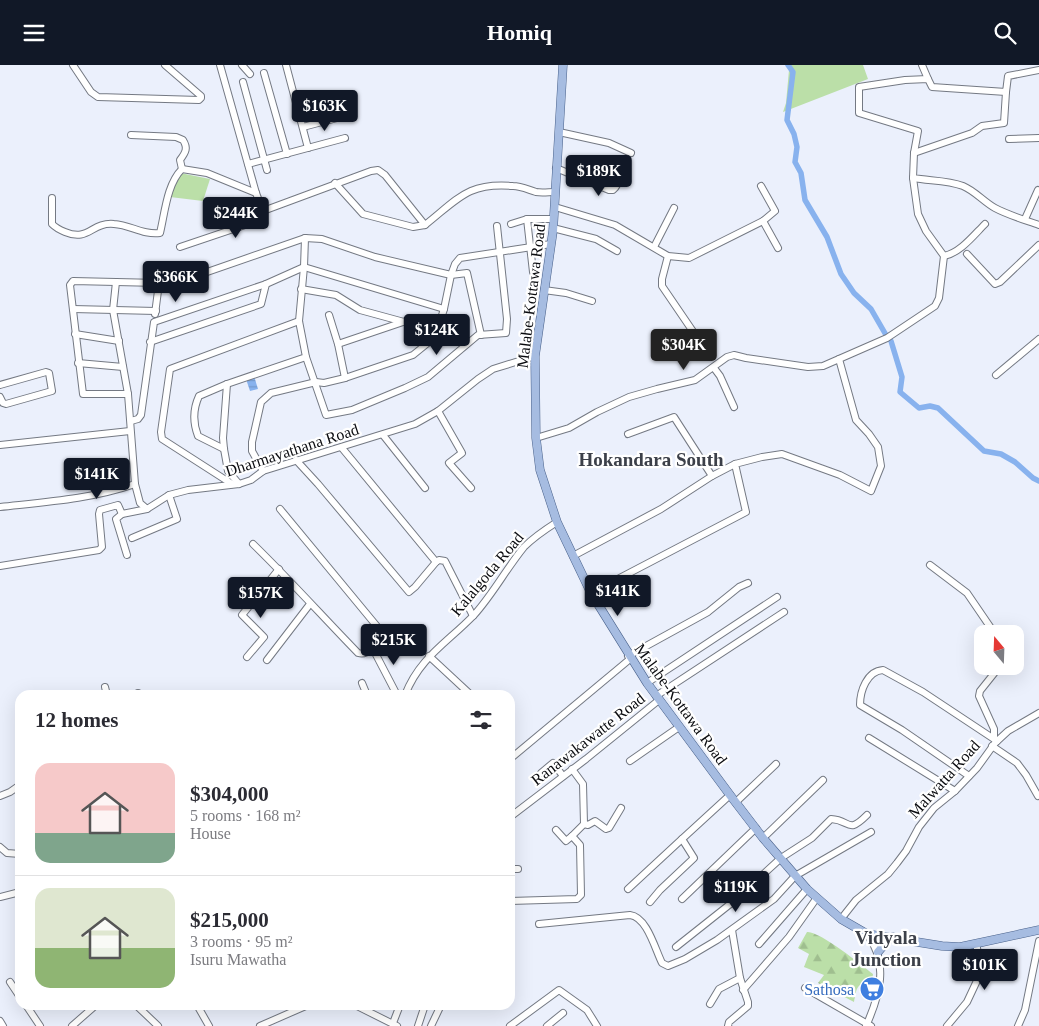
<!DOCTYPE html>
<meta charset="utf-8">
<style>
:root{--surface:#fff;--page:#f2f2f3;--text:#2b2b33;--muted:#7c7c81;--line:#e1e1e2;--accent:#111827}
body{margin:0;font-family:Georgia,serif;background:var(--page);color:var(--text);height:100vh;display:flex;flex-direction:column;font-size:19px;white-space:nowrap}
*{box-sizing:border-box;margin:0}
p{font-size:16px;color:var(--muted)}
.icon{flex:none;width:28px;height:28px;fill:none;stroke:currentColor;stroke-width:2;stroke-linecap:round;stroke-linejoin:round}
.map{position:relative;flex:1;overflow:hidden}
.sheet{position:absolute;left:15px;top:625px;width:500px;height:320px;display:flex;flex-direction:column;background:var(--surface);border-radius:15px;box-shadow:0 5px 20px #0002}
.sheet>*{flex:none}
.needle{width:32px;rotate:341deg}
.buttons{position:absolute;left:974px;top:560px;display:grid;gap:10px}
.buttons a{display:grid;place-items:center;width:50px;height:50px;border-radius:10px;background:var(--surface);box-shadow:0 5px 20px #0002;font-size:25px}
.price{position:absolute;translate:-50% -42px;padding:0 11px;border-radius:5px;background:var(--accent);color:#fff;font-size:16px;line-height:32px;filter:drop-shadow(0 1px 2px #0008)}
.price::after{content:'';position:absolute;left:50%;top:30px;width:15px;height:11px;margin-left:-8px;background:inherit;clip-path:polygon(0 0,100% 0,50% 100%)}
.price.selected{background:#222;color:#fff}
ul{padding:0;list-style:none}
li{display:flex;align-items:center;gap:15px;height:125px;padding:0 20px}
li+li{border-top:1px solid var(--line)}
li span{display:grid;place-items:center;flex:none;width:140px;height:100px;border-radius:15px;color:#555}
li>.icon{margin-inline-start:auto}
span .icon{width:60px;height:60px;fill:#fffc;stroke-width:1}
li b{font-size:21px}
h2{display:flex;justify-content:space-between;align-items:center;height:60px;padding:0 20px;font-size:21px}
header{display:flex;justify-content:space-between;align-items:center;height:65px;padding:0 20px;background:var(--accent);color:#fff;font-size:22px;font-weight:700}
.map>svg:first-child{display:block}
.green{fill:#bbdfa8}
.forest{fill:url(#forest-firs)}
.water{fill:url(#water-rules)}
.lines{fill:none;stroke-linecap:round;stroke-linejoin:round}
.canal{stroke:#88b2ee;stroke-width:5.5}
.minor-casing{stroke:#747983;stroke-width:8}
.major-casing{stroke:#49618a;stroke-width:9}
.minor{stroke:#fff;stroke-width:6}
.major{stroke:#a6bce1;stroke-width:8}
.labels{text-anchor:middle;dominant-baseline:central;stroke-width:4.5;stroke-linejoin:round;paint-order:stroke}
.street-label{font-size:16px;fill:#0a0b0f;stroke:#fff}
.shop-label{font-size:16px;fill:#366cbe;stroke:#fff;text-anchor:end}
.quarter-label{font-size:19px;font-weight:bold;fill:#3c4049;stroke:#fff}
</style>
<header><svg class="icon" aria-label="menu" viewBox="0 0 24 24"><path d="M4 6h16M4 12h16M4 18h16"/></svg>Homiq<svg class="icon" aria-label="search" viewBox="0 0 24 24"><circle cx="10" cy="10" r="6"/><path d="M15 15l6 6"/></svg></header>
<div class="map">
<svg width="1039" height="961" viewBox="0 0 1039 961">
<defs>
<pattern id="forest-firs" width="22" height="20" patternUnits="userSpaceOnUse" patternTransform="scale(1.25)"><rect width="22" height="20" fill="#bbdfa8"/><path d="M5 1l3.5 6h-7zM16 11l3.5 6h-7z" fill="#9fbe8f"/></pattern>
<pattern id="water-rules" width="6" height="5" patternUnits="userSpaceOnUse" patternTransform="scale(1.25)"><rect width="6" height="5" fill="#88b2ee"/><path d="M0 2.5h6" fill="none" stroke="#7498cb"/></pattern>
</defs>
<rect width="100%" height="100%" fill="#ebf0fc"/>
<g class="green">
<polygon points="787,0 863,0 868,14 783,47 786,38 789,5"/>
<polygon points="180,108 210,114 203,136 170,132"/>
</g>
<path class="forest" d="M807 867C818 865 862 900 873 909L872 916C856 919 857 922 854 937L818 918 824 910 804 902 809 889 798 883Z"/>
<polygon class="water" points="254,311 258,324 250,326 246,314"/>
<g class="lines">
<g class="canal">
<polyline points="788,0 793,7 787,55 794,69 797,82 795,97 801,108 805,135 827,172 841,209 854,228 871,244 886,270"/>
<polyline points="891,276 902,312 900,327 919,343 930,341 938,343 984,386 1001,389 1015,397 1033,413 1039,416"/>
</g>
<defs>
<g id="minor">
<polyline points="73,0 91,27 98,32 199,35 201,33 201,31 165,0"/>
<path d="M220 0 256 128 263 146 371 106 378 105 385 110 425 160C458 134 468 117 513 121 521 121 529 125 536 127 542 128 549 127 555 127"/>
<polyline points="242,0 250,9"/>
<polyline points="286,0 308,83"/>
<polyline points="922,0 928,14"/>
<path d="M1039 5 1008 11 1006 27 932 22 928 14 905 15 859 22V48L918 66 914 88 913 113C930 116 947 115 963 121 975 126 984 137 995 143 1008 150 1025 155 1039 160"/>
<polyline points="264,8 287,89"/>
<polyline points="243,17 267,105"/>
<polyline points="303,62 341,52"/>
<polyline points="559,67 609,78 631,88"/>
<path d="M131 70 176 72 183 75C188 83 186 87 180 95L182 104"/>
<polyline points="1009,74 1039,73"/>
<polyline points="914,88 972,68 982,61 1004,58 1006,27"/>
<polyline points="248,99 345,73"/>
<polyline points="556,103 609,125 613,125 615,123 627,104"/>
<polyline points="335,118 363,149 413,162 425,160"/>
<path d="M52 133V159C56 163 60 165 65 167 89 177 91 157 114 159 131 160 142 170 160 168 165 147 167 119 182 104L207 108 256 128"/>
<polyline points="555,142 615,160 668,191 689,193 763,156 775,146 761,121"/>
<polyline points="527,154 533,207"/>
<polyline points="1025,154 1038,125"/>
<polyline points="763,156 778,183"/>
<polyline points="511,159 527,154 554,154"/>
<polyline points="553,163 596,174 617,186"/>
<polyline points="305,173 304,202 444,244"/>
<polyline points="180,182 260,155 264,150 263,146"/>
<polyline points="654,182 674,143"/>
<polyline points="967,189 995,219 1000,217 1039,180"/>
<polyline points="668,191 662,214 662,221 707,287"/>
<path d="M944 191C960 188 973 171 985 159"/>
<polyline points="116,217 113,245 128,329 135,419"/>
<polyline points="301,224 336,230 360,245 437,266"/>
<polyline points="544,225 566,228 592,236"/>
<polyline points="73,244 156,246"/>
<polyline points="155,249 159,218"/>
<polyline points="329,250 338,279 345,313"/>
<polyline points="75,269 119,276"/>
<polyline points="150,277 261,239 266,219"/>
<polyline points="338,279 406,256"/>
<polyline points="306,292 326,350 352,345 405,323 428,312 478,270 506,268 507,254 497,161"/>
<polyline points="78,298 123,302"/>
<polyline points="714,303 720,311 734,342"/>
<polyline points="996,310 1039,274"/>
<polyline points="227,319 223,373 224,384 228,406 239,419"/>
<polyline points="0,320 46,307 49,308 52,326 6,339 3,338 0,332"/>
<polyline points="128,329 83,329 70,220 73,216 159,218 187,214 305,173 322,174 375,192 451,210 467,208 481,270"/>
<polyline points="438,346 462,388 449,398 471,423"/>
<polyline points="131,356 138,354 141,350 154,257 266,219 304,202"/>
<polyline points="383,370 425,423"/>
<polyline points="536,373 569,363 597,347 629,332 657,324 695,315 727,292 734,290 746,293 808,302 823,301 839,294"/>
<polyline points="0,380 130,366"/>
<polyline points="342,383 436,497"/>
<path d="M224 384 198 371C193 358 193 344 199 331L227 319 306 292 299 256 304 202"/>
<polyline points="296,395 318,419 409,527 415,522 436,497 439,495 445,496 473,551"/>
<polyline points="263,406 252,386 252,377 261,337 271,328 316,317 324,318 345,313 413,290 429,277 437,266 444,244 451,210 455,199 460,193 551,179"/>
<polyline points="712,411 735,399"/>
<polyline points="232,419 162,374 161,367 170,304 299,256"/>
<path d="M0 442C46 437 92 434 135 419L140 438 147 444 169 430 188 425 239 419 251 415 263 406 415 359 438 346 478 314 493 304 535 291"/>
<polyline points="132,473 177,454 169,430"/>
<path d="M253 479C289 514 323 552 358 588 371 592 375 574 380 565L280 444"/>
<polyline points="127,490 116,454 122,449 147,444"/>
<polyline points="573,491 661,444 712,411 674,352 628,369"/>
<polyline points="930,500 967,528 995,569"/>
<polyline points="0,501 99,485 102,482 99,449 100,445 118,440 122,449"/>
<polyline points="591,528 746,447 735,399 762,392 782,389 840,410 871,426 881,401 878,382 869,369 856,355 839,294 887,273 935,241 939,233 944,191 926,166 918,149 913,113"/>
<polyline points="372,582 397,630"/>
<polyline points="429,591 471,630"/>
<polyline points="628,591 708,547 739,522 748,518"/>
<polyline points="247,592 264,572 242,550 279,504"/>
<polyline points="267,595 310,539"/>
<polyline points="362,618 367,630"/>
<polyline points="647,618 777,532"/>
<polyline points="105,622 107,630"/>
<polyline points="138,630 138,628"/>
<path d="M405 630C420 592 447 578 474 550 493 529 506 504 524 482 534 472 546 464 557 457"/>
<polyline points="656,631 784,547"/>
<polyline points="869,673 955,726"/>
<polyline points="994,673 994,664 979,631 980,626 1000,601"/>
<polyline points="992,681 1017,698 1026,710 1038,731"/>
<polyline points="510,694 630,594"/>
<polyline points="630,696 679,662"/>
<polyline points="541,708 553,698 563,711"/>
<path d="M969 711 902 665 860 640C860 626 867 606 883 605L923 627 997 676"/>
<polyline points="0,731 10,727 20,720"/>
<polyline points="736,737 776,699"/>
<polyline points="510,752 586,694 659,635"/>
<polyline points="584,759 588,760 595,756 606,764 609,763 621,743"/>
<polyline points="556,765 566,776 572,771"/>
<polyline points="763,773 823,715"/>
<polyline points="0,782 7,788 20,789"/>
<polyline points="510,804 518,804"/>
<polyline points="628,824 682,774"/>
<polyline points="0,832 20,827"/>
<polyline points="682,834 756,763"/>
<polyline points="510,836 577,834 581,830 580,780 572,771 584,759 583,719 572,704"/>
<polyline points="650,837 660,825 694,793 682,774 730,730"/>
<polyline points="841,854 856,835 888,809 897,798 906,786 919,762 934,743 955,726 977,703 995,678 1008,666 1039,648"/>
<path d="M539 859 630 850C647 852 655 884 662 898L668 901 685 894 717 875 774 834 795 811 871 767"/>
<polyline points="759,879 807,824"/>
<path d="M676 882 734 836 781 793 812 773 831 754C851 755 847 770 867 750"/>
<polyline points="10,917 20,932"/>
<polyline points="805,923 871,961"/>
<polyline points="743,925 789,872 816,834"/>
<polyline points="710,939 719,924 740,913"/>
<polyline points="26,940 40,961"/>
<polyline points="136,940 158,961"/>
<polyline points="197,940 209,961"/>
<polyline points="355,940 397,961"/>
<polyline points="0,956 3,961"/>
<polyline points="393,958 400,940"/>
<polyline points="72,961 96,940"/>
<polyline points="260,961 308,940"/>
<polyline points="418,961 425,940"/>
<polyline points="431,961 441,940"/>
<polyline points="510,961 559,925 587,945 597,961"/>
<polyline points="547,961 563,948"/>
<polyline points="728,961 729,957 748,941 748,937 740,913 732,865"/>
<path d="M866 961C880 930 889 898 867 869"/>
<polyline points="947,961 967,937 982,905 976,879"/>
<polyline points="1018,961 1025,945 1039,876"/>
</g>
<g id="major">
<polyline points="563,0 553,166 535,291 536,373 540,405 557,457 591,528 647,618 730,730 763,773 807,824 841,854 867,869 942,881 960,882 1039,865"/>
<polyline points="878,887 890,873 893,872"/>
</g>
</defs>
<use href="#minor" class="minor-casing"/>
<use href="#major" class="major-casing"/>
<use href="#minor" class="minor"/>
<use href="#major" class="major"/>
</g>
<defs>
<symbol id="supermarket-disc" viewBox="-11 -11 22 22"><circle r="9.5" fill="#3f7fe0" stroke="#fff"/><path d="M-6-5.5h2.5l.6 2H6L4.5 2H-2.5L-4.4-4H-6ZM-1.5 3.2a1.3 1.3 0 1 0 .1 0ZM3 3.2a1.3 1.3 0 1 0 .1 0Z" fill="#fff"/></symbol>
</defs>
<g fill-rule="evenodd">
<use href="#supermarket-disc" x="858" y="910" width="28" height="28"/>
</g>
<g class="labels">
<g class="street-label">
<text transform="translate(531 231) rotate(-83)">Malabe-Kottawa Road</text>
<text transform="translate(292 385) rotate(-18)">Dharmayathana Road</text>
<text transform="translate(487 509) rotate(-50)">Kalalgoda Road</text>
<text transform="translate(681 639) rotate(54)">Malabe-Kottawa Road</text>
<text transform="translate(588 674) rotate(-38)">Ranawakawatte Road</text>
<text transform="translate(944 714) rotate(-48)">Malwatta Road</text>
</g>
<g class="shop-label">
<text x="854" y="924">Sathosa</text>
</g>
<g class="quarter-label">
<text x="651" y="394">Hokandara South</text>
<text x="886" y="872">Vidyala<tspan x="886" dy="22">Junction</tspan></text>
</g>
</g>
</svg>
<div class="buttons">
<a><svg class="needle" viewBox="-14 -14 28 28"><path d="M0-13l5 13h-10z" fill="#e53935"/><path d="M0 13l5-13h-10z" fill="#7c7c81"/></svg></a>
</div>
<b class="price" style="left:325px;top:67px">$163K</b>
<b class="price" style="left:599px;top:132px">$189K</b>
<b class="price" style="left:236px;top:174px">$244K</b>
<b class="price" style="left:176px;top:238px">$366K</b>
<b class="price" style="left:437px;top:291px">$124K</b>
<b class="price selected" style="left:684px;top:306px">$304K</b>
<b class="price" style="left:97px;top:435px">$141K</b>
<b class="price" style="left:618px;top:552px">$141K</b>
<b class="price" style="left:261px;top:554px">$157K</b>
<b class="price" style="left:394px;top:601px">$215K</b>
<b class="price" style="left:736px;top:848px">$119K</b>
<b class="price" style="left:985px;top:926px">$101K</b>
<section class="sheet">
<h2>12 homes<svg class="icon" aria-label="filters" viewBox="0 0 24 24"><path d="M4 7h16M4 17h16"/><circle cx="9" cy="7" r="2"/><circle cx="15" cy="17" r="2"/></svg></h2>
<ul>
<li><span style="background:linear-gradient(#f6c9c9 70%,#7fa58c 0)"><svg class="icon" aria-label="home" viewBox="0 0 24 24"><path d="M3 11l9-7 9 7M6 9v11h12V9"/></svg></span><div><b>$304,000</b><p>5 rooms · 168 m²</p><p>House</p></div></li>
<li><span style="background:linear-gradient(#dfe7d0 60%,#8fb573 0)"><svg class="icon" aria-label="home" viewBox="0 0 24 24"><path d="M3 11l9-7 9 7M6 9v11h12V9"/></svg></span><div><b>$215,000</b><p>3 rooms · 95 m²</p><p>Isuru Mawatha</p></div></li>
</ul>
</section>
</div>
